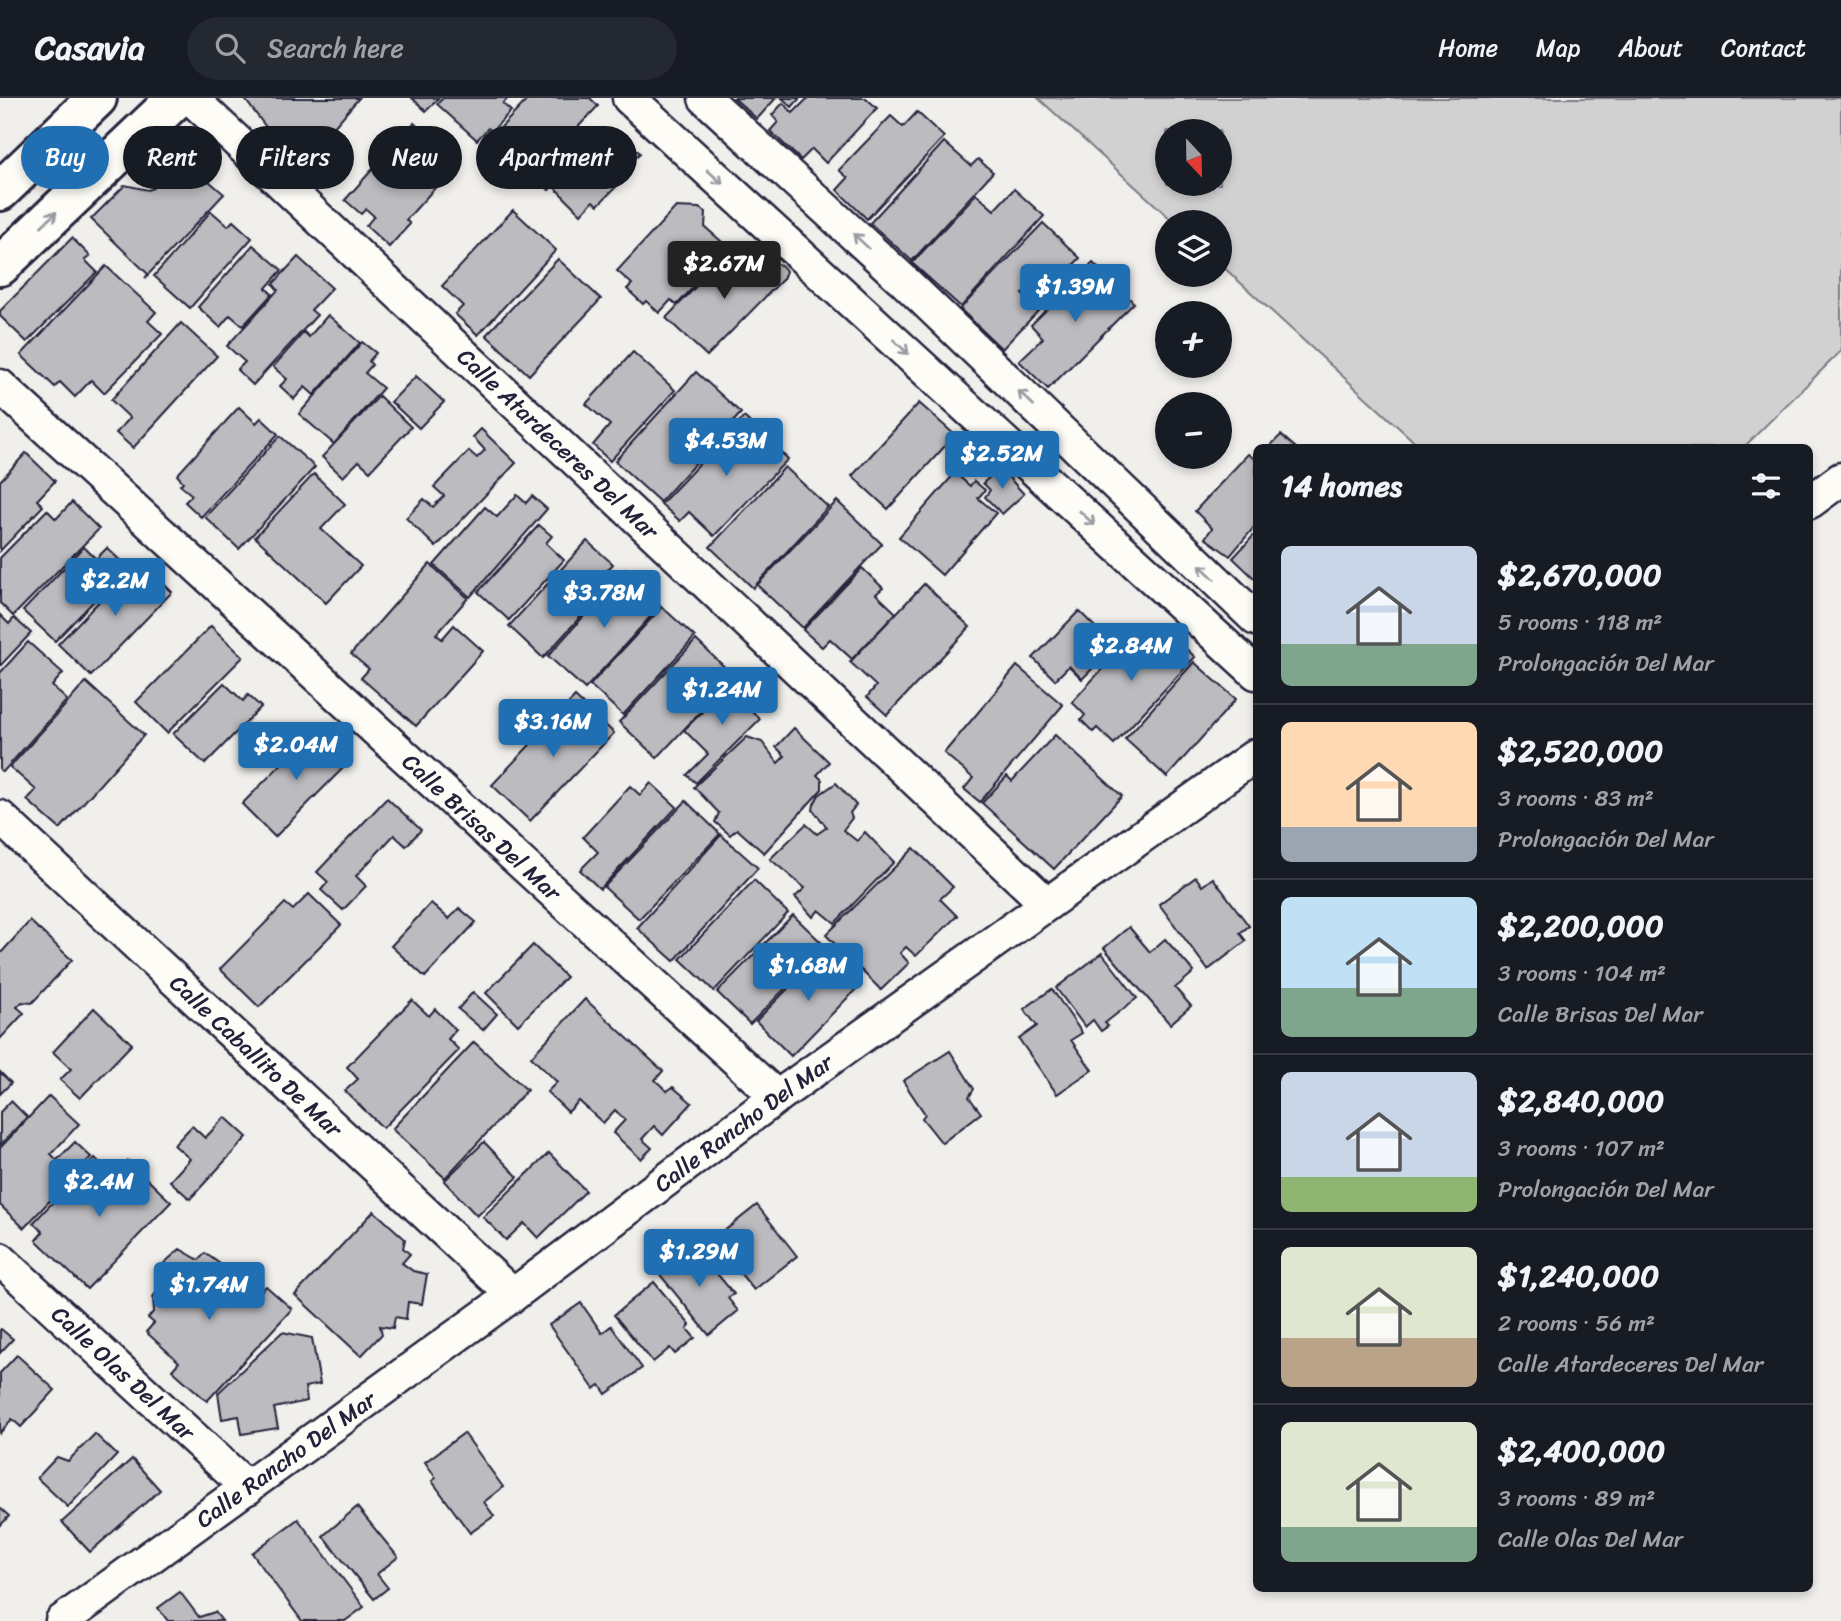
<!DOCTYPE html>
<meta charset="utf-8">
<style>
:root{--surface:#171b24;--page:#242831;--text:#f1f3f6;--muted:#9ea1a6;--line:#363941;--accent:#1f6fb2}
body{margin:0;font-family:Sriracha,sans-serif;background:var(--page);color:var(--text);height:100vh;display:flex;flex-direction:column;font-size:26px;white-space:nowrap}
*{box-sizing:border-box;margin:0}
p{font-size:23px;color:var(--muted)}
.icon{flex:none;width:38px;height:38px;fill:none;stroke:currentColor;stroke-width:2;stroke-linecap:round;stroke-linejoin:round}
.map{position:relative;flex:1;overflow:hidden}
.panel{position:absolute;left:1253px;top:346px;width:560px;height:1148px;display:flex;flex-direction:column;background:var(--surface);border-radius:10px;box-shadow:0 4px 10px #0003}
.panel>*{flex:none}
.banner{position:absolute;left:21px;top:28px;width:665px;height:63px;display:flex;gap:14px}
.needle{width:46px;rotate:158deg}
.buttons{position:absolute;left:1155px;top:21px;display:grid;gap:14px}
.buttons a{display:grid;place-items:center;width:77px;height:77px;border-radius:50%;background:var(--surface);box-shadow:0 4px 10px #0003;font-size:35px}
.price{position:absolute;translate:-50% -60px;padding:0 16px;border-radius:7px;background:var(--accent);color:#fff;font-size:23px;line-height:46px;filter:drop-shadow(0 2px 4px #0008)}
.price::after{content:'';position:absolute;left:50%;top:42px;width:21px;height:16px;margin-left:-10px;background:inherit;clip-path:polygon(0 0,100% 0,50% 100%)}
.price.active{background:#222;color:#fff}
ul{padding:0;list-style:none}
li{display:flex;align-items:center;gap:21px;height:175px;padding:0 28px}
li+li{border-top:2px solid var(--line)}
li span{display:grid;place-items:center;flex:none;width:196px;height:140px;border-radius:10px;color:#555}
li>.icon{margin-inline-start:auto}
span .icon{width:84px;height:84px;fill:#fffc;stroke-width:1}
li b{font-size:30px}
h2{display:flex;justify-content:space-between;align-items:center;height:84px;padding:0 28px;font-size:30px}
.chip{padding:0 24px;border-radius:32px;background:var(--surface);box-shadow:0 4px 10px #0003;font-size:24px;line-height:63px}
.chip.active{background:var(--accent);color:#fff}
header{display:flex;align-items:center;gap:42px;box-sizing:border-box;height:98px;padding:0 35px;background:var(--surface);border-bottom:2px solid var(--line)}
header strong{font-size:33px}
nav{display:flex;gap:38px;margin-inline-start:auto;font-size:24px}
.search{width:490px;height:63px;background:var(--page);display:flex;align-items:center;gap:18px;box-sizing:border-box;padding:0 24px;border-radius:38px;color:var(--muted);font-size:26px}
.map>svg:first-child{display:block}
.green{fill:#d2d1d1;stroke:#7a7a86;stroke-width:2;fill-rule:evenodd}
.building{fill:#bcbcc0;stroke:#22223b;stroke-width:2}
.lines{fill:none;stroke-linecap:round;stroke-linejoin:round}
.minor-casing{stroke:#22223b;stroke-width:37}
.tertiary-casing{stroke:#22223b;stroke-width:44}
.minor{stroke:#fdfcf7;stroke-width:32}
.tertiary{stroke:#fdfcf7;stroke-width:38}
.oneway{stroke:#9a9aa2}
.labels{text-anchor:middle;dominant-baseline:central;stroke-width:6;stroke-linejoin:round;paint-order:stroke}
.street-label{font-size:23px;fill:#22223b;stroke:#fdfcf7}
</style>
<header>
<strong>Casavia</strong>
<div class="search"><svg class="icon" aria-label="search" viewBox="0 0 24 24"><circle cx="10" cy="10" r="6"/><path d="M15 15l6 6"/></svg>Search here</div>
<nav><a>Home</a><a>Map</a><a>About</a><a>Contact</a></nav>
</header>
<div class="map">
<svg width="1841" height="1523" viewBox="0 0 1841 1523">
<rect width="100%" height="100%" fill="#f0efec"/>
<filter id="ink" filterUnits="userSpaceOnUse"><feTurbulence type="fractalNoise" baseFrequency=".0143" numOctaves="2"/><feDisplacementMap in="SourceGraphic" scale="14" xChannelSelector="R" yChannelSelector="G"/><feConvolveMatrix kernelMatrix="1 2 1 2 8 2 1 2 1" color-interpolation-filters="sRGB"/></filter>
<g filter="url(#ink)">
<path class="green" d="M1038 0H1841V253L1743 350H1421L1220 166V124H1174ZM1167 33H1220V86H1167Z"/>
<g class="building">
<polygon points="244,0 359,0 302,66 275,41"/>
<polygon points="412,0 439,0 426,13"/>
<polygon points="443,0 508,0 503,6 511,13 492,33 488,30 477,42 437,6"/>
<polygon points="529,0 590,0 598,8 525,85 484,47"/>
<polygon points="734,0 776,0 757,21"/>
<polygon points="782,0 800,0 792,9"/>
<polygon points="808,0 866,0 877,10 826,65 812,51 801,62 770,33 778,24 772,17 783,5 793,15"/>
<polygon points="917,14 944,39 867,121 837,92 848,80 839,72 891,18 903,29"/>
<polygon points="414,25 434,43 420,59 443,81 406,122 410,126 389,149 366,128 374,118 366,111 361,116 345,102"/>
<polygon points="616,32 640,55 626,69 628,71 616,83 619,86 598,107 593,103 581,116 553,88 549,92 537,80 580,36 597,52"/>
<polygon points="944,44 971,68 978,61 993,74 912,163 870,125"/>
<polygon points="157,57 180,58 224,96 145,180 148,176 91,121 125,87 148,92 153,90 156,84 144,66"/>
<polygon points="1014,91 1044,118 961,209 912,165 976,96 994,112"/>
<polygon points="676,109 699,110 706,114 705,129 729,150 677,207 671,202 659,215 646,203 643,206 627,191 632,186 617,173"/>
<polygon points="513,112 556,152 478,237 455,216 463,208 442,188"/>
<polygon points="211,113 228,128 233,123 252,140 190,210 154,178"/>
<polygon points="1043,125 1080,160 1058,183 1046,172 1022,196 1039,212 1002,251 960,211"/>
<polygon points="72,140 90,158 85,162 97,174 27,244 0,218 0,213"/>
<polygon points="253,147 282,172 266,190 272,196 243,228 230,217 220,229 198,209"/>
<polygon points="298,159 332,190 311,212 317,217 253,287 237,272 245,264 227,248 278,192 273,186"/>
<polygon points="766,159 783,169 786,173 783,181 707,258 666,220 723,160 747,175 755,163"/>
<polygon points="558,161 601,201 529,277 486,237"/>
<polygon points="1093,165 1134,205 1048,291 1019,263 1043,240 1031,227"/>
<polygon points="106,168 156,214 148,223 162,236 104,295 91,282 75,299 60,284 55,289 21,257"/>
<polygon points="328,217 360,245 314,297 305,289 294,301 280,288 287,281 273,269 304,234 309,239"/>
<polygon points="181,225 217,258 133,350 116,335 130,320 111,302"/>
<polygon points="362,244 376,255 369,263 372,267 365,275 383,290 334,346 299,316"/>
<polygon points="633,254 675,292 610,363 593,347 610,327 586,306"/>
<polygon points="696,274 741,315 660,404 615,363"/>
<polygon points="416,278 444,304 419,330 391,304"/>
<polygon points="379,298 411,329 370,373 359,363 343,379 322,359"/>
<polygon points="919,305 955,337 888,411 852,378"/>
<polygon points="239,309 256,325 261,320 278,336 201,419 185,404 192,397 180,387 183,384 177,377"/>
<polygon points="744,319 788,361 714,438 689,414 680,423 661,406"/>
<polygon points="481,331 516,365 436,449 406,420 424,401 433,409 444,398 434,389 469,353 477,360 485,352 473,339"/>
<polygon points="1281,337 1296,350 1268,350"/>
<polygon points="280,338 315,369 239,451 205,419"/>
<polygon points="26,355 55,383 37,402 43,408 0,453 0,383"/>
<polygon points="1248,356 1256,362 1256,427 1230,458 1205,440 1212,430 1195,413"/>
<polygon points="785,369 828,409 753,490 710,449"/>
<polygon points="1000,370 1024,396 1002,416 985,399 990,392 983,385"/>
<polygon points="955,375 970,388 974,383 985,392 978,400 996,415 942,477 899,439"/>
<polygon points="314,376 345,406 321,431 361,468 326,505 255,439"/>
<polygon points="517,397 526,405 532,398 547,411 470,499 434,467 485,409 497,419"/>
<polygon points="837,403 882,446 803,530 757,487"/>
<polygon points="72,404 99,431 13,518 0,505 0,460 47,412 56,421"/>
<polygon points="539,427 552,438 546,445 564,462 509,522 478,494"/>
<polygon points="1256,435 1256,482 1233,460"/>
<polygon points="587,443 613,466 603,477 611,485 543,560 509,528"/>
<polygon points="84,449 96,461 107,450 127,469 55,543 23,513"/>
<polygon points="139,462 172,494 91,578 58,546"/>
<polygon points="430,466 468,500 436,536 442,541 454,527 483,553 416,628 361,580 369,571 351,556"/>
<polygon points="862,470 883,490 876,496 896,515 852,561 830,541 822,549 803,532"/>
<polygon points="626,471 641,484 638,489 660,508 585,591 548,558"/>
<polygon points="924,486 970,529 887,617 867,599 876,588 850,564"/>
<polygon points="662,509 695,539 623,617 590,587"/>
<polygon points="1079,513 1096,530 1090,536 1109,554 1082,581 1069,568 1055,582 1033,560"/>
<polygon points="0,517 9,526 14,520 31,535 0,568"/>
<polygon points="211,528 243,559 167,635 136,604"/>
<polygon points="1138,532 1152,546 1166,532 1195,559 1114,646 1097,630 1093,634 1081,622 1085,617 1072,604"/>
<polygon points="696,542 734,578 657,660 619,624"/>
<polygon points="28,544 63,575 52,588 67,602 3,674 0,672 0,575"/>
<polygon points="1194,564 1236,601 1167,679 1125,641"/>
<polygon points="1017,568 1063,607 980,704 964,691 973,680 944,655"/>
<polygon points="86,584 144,637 60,731 27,702 36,692 10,669"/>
<polygon points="224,585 243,603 248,597 261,609 205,666 173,636"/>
<polygon points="747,587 758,598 747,608 760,621 696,685 687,677 708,656 684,632 727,589 736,597"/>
<polygon points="575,599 614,635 530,723 492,687"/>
<polygon points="317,630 351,662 275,739 242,706"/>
<polygon points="794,630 829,664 817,677 822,682 822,691 764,755 737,731 730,737 715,724 719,715 694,689 747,639 762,644 778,665 785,658 776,649"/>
<polygon points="1055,637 1122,698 1054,771 982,705 1007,678 1012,683"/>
<polygon points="651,685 677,709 600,791 580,772 598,754 583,739 630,688 640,697"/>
<polygon points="836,685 856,707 850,715 852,720 843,732 857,743 865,734 894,764 835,825 819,812 813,819 795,799 805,790 770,761 806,726 817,736 827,729 813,712 814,706 819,697"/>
<polygon points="387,700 421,732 406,748 394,737 356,778 366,788 343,812 321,792 328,784 317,774"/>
<polygon points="686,703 720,736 639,821 604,789"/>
<polygon points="721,737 758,770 674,863 637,830"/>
<polygon points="914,750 953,789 940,801 957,818 916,858 906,849 900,855 909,865 881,892 826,837"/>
<polygon points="1196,779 1202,788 1213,780 1249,828 1240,835 1246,843 1208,872 1159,806"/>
<polygon points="754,782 788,815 714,893 680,861"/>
<polygon points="309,796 341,827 259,909 220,871 285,805 293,812"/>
<polygon points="431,805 449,821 459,810 476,824 425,879 391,848"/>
<polygon points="793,817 826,849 750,926 717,894"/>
<polygon points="30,823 72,862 32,905 22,904 17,909 24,915 0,941 0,856"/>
<polygon points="1129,829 1150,854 1165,841 1194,874 1175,890 1191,908 1170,926 1104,850"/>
<polygon points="533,847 566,879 518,927 486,895"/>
<polygon points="826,852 861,886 791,958 756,923"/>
<polygon points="1102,855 1137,900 1105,925 1108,928 1101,933 1093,922 1085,929 1056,890"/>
<polygon points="1052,891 1082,935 1071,942 1092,972 1057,996 1019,941 1037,928 1024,911"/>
<polygon points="473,894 497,916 483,932 458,911"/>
<polygon points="585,901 663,973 655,982 667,993 673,989 692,1005 663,1037 654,1028 642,1041 652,1050 641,1061 613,1035 625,1022 615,1012 603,1025 579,1003 568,1014 547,994 557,984 531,959"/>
<polygon points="412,902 429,918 435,911 456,932 448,941 459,952 383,1030 345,993 358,981 347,969"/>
<polygon points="94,910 132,946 80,1000 60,982 71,971 53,954"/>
<polygon points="474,944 527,992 445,1080 392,1031"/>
<polygon points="950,953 974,991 969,999 981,1015 942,1045 922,1020 925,1016 903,983"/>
<polygon points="0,974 11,985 0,996"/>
<polygon points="49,998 79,1026 51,1056 57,1062 75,1044 91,1059 24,1130 0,1107 0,1050"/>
<polygon points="11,1003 27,1019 0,1047 0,1014"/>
<polygon points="225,1019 247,1039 190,1101 170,1083 190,1061 174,1047 192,1028 205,1040"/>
<polygon points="484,1044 518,1079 477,1118 444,1083"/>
<polygon points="549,1055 586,1093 538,1140 524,1125 506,1142 483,1119"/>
<polygon points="95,1060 113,1078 128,1063 171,1104 87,1191 36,1142 43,1134 33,1125"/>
<polygon points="757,1107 797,1158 754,1192 713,1142"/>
<polygon points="374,1113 405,1141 403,1150 410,1156 402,1165 413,1173 427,1176 422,1206 408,1204 406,1221 395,1219 393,1230 380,1228 382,1236 361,1258 295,1197"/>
<polygon points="688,1147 700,1162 703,1159 734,1196 728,1200 738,1213 709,1237 657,1173"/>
<polygon points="180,1151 199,1162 205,1155 220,1166 215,1173 230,1189 241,1193 248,1206 266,1188 292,1211 207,1303 172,1272 179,1264 146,1234 154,1225 148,1220 154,1213 153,1199 171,1175 163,1166"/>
<polygon points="654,1184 690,1227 687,1231 695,1240 675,1256 670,1250 653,1264 614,1217"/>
<polygon points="581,1205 602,1235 611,1228 642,1270 606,1296 600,1287 594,1291 549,1227"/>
<polygon points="1,1231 13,1241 0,1255 0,1232"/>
<polygon points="282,1234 312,1240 320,1286 305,1289 307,1303 274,1310 278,1330 242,1336 239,1318 222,1321 218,1295"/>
<polygon points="17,1257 55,1292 21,1329 12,1321 0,1335 0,1275"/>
<polygon points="464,1335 503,1389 484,1404 494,1418 470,1435 432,1383 436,1380 425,1364"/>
<polygon points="95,1336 117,1357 68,1409 37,1380 57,1359 68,1363"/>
<polygon points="132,1361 160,1392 90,1454 62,1424"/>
<polygon points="357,1409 398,1459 377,1476 388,1490 374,1501 323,1438"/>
<polygon points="0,1410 9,1418 0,1428"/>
<polygon points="298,1421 364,1509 345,1523 302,1523 252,1455"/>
<polygon points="180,1494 199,1519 215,1514 222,1523 168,1523 158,1510"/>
</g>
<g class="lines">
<defs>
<g id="minor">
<path id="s1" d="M191 0 1047 806"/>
<polyline points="629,0 1256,575"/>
<polyline points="705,0 901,180 1256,521"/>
<path id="s2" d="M0 288 777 999"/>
<polyline points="1810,404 1841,381"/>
<path id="s3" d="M0 719 513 1197"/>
<path id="s4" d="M0 1161 248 1390"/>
<path id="s5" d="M62 1523 513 1197 777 999 1256 657"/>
</g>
<g id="tertiary">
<polyline points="0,93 97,0"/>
<polyline points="0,168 177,0"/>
</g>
</defs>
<use href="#minor" class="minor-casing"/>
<use href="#tertiary" class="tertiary-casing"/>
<use href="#minor" class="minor"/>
<use href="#tertiary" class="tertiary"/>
</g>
<defs><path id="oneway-shaft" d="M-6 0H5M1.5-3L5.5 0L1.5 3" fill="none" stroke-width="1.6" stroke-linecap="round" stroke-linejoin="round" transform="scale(1.75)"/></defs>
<g class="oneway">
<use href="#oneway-shaft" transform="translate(715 79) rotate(42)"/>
<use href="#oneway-shaft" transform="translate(49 121) rotate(-44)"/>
<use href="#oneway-shaft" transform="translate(861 143) rotate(-137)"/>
<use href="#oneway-shaft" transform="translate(901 249) rotate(43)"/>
<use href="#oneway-shaft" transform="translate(1026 300) rotate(-136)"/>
<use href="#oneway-shaft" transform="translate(1087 420) rotate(43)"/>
<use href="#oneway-shaft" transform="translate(1207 474) rotate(-136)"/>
</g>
</g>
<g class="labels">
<g class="street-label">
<text stroke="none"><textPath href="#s1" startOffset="504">Calle Atardeceres Del Mar</textPath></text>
<text stroke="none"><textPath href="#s2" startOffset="653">Calle Brisas Del Mar</textPath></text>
<text stroke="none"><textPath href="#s3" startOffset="350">Calle Caballito De Mar</textPath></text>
<text stroke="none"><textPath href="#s5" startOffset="844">Calle Rancho Del Mar</textPath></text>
<text stroke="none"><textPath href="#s4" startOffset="168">Calle Olas Del Mar</textPath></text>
<text stroke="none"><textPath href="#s5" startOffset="276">Calle Rancho Del Mar</textPath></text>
</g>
</g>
</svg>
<div class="buttons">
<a><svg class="needle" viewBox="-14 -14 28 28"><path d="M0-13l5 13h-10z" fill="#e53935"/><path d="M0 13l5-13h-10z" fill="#9ea1a6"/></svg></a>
<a><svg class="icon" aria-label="layers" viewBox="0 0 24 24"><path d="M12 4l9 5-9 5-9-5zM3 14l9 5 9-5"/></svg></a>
<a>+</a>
<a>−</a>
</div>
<b class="price active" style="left:724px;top:203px">$2.67M</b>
<b class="price" style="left:1075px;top:226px">$1.39M</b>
<b class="price" style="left:726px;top:380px">$4.53M</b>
<b class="price" style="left:1002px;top:393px">$2.52M</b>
<b class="price" style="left:115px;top:520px">$2.2M</b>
<b class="price" style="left:604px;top:532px">$3.78M</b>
<b class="price" style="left:1131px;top:585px">$2.84M</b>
<b class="price" style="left:722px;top:629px">$1.24M</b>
<b class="price" style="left:553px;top:661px">$3.16M</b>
<b class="price" style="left:296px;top:684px">$2.04M</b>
<b class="price" style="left:808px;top:905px">$1.68M</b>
<b class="price" style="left:99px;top:1121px">$2.4M</b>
<b class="price" style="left:699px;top:1191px">$1.29M</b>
<b class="price" style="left:209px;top:1224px">$1.74M</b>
<div class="banner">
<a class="chip active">Buy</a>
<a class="chip">Rent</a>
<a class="chip">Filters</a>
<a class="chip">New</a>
<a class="chip">Apartment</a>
</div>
<section class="panel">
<h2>14 homes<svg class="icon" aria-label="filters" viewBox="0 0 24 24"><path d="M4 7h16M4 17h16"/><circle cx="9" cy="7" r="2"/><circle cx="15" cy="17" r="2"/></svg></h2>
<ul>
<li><span style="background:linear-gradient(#c9d6e8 70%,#7fa58c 0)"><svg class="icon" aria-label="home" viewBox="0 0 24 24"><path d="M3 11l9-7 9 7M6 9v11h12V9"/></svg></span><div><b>$2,670,000</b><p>5 rooms · 118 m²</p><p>Prolongación Del Mar</p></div></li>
<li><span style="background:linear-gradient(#ffd9b3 75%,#9aa5b1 0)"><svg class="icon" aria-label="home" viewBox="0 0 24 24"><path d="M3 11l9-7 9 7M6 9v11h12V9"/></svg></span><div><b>$2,520,000</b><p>3 rooms · 83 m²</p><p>Prolongación Del Mar</p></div></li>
<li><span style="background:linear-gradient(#bfe0f5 65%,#7fa58c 0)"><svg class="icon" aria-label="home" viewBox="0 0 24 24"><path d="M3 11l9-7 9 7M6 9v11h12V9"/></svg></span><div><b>$2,200,000</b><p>3 rooms · 104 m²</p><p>Calle Brisas Del Mar</p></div></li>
<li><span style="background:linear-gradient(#c9d6e8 75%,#8fb573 0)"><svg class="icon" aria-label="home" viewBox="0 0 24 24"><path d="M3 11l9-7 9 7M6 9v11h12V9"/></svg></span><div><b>$2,840,000</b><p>3 rooms · 107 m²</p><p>Prolongación Del Mar</p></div></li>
<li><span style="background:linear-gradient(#dfe7d0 65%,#b9a48a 0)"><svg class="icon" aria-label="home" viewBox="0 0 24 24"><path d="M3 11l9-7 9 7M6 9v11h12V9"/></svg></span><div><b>$1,240,000</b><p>2 rooms · 56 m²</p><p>Calle Atardeceres Del Mar</p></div></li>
<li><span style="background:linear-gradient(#dfe7d0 75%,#7fa58c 0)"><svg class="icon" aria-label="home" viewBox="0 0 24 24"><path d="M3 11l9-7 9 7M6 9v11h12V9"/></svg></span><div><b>$2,400,000</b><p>3 rooms · 89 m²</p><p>Calle Olas Del Mar</p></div></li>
</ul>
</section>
</div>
